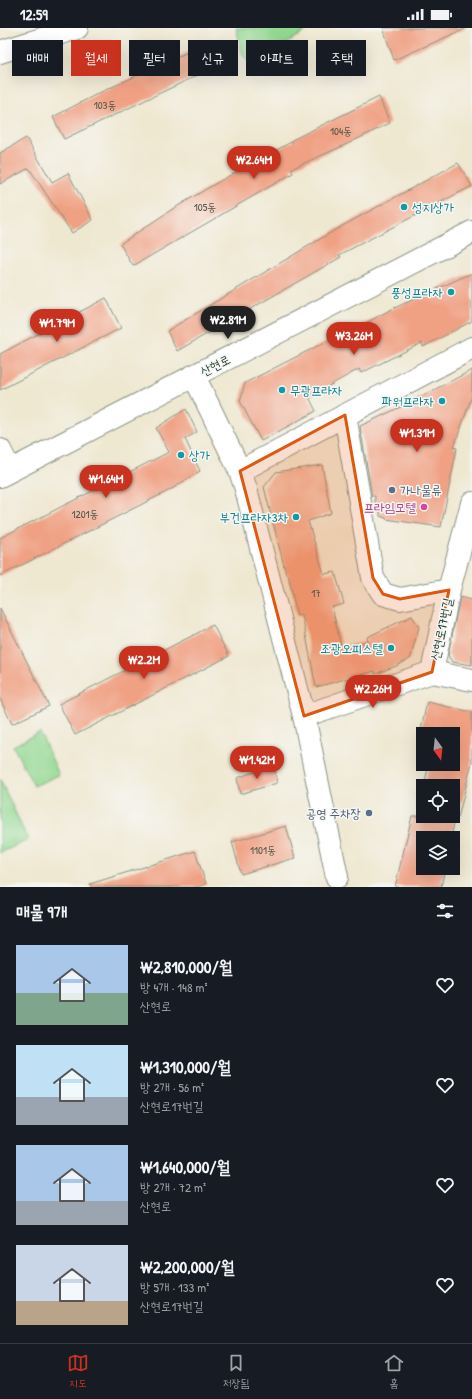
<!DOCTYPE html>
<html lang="ko">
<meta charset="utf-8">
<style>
:root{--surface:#171b24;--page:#242831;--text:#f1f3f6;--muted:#9ea1a6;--line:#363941;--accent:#c8321e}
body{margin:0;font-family:"Patrick Hand","Poor Story",sans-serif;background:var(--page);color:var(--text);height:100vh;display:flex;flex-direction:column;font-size:15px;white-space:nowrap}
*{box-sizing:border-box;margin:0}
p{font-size:13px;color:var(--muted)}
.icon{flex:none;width:22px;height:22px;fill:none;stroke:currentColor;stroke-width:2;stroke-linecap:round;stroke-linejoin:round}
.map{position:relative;height:859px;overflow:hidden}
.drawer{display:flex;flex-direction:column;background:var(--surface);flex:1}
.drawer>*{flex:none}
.hud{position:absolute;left:12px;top:12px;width:448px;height:36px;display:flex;gap:8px}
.needle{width:26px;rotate:165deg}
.controls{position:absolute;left:416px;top:699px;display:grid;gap:8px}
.controls a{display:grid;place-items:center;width:44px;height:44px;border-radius:0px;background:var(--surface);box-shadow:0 4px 16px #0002;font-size:20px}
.price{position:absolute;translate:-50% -34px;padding:0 9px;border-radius:14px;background:var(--accent);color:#fff;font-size:13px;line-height:26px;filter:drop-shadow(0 1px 2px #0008)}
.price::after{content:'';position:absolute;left:50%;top:24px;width:12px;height:9px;margin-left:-6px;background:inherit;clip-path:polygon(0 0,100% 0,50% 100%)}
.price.selected{background:#222;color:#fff}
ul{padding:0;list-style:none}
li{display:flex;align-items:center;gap:12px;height:100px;padding:0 16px}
li span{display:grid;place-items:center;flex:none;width:112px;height:80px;border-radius:0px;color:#555}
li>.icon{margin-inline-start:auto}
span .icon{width:48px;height:48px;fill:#fffc;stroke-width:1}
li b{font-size:17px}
h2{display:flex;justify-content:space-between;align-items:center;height:48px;padding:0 16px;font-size:17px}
.pill{padding:0 14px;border-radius:0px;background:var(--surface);box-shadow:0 4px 16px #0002;font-size:14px;line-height:36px}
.pill.selected{background:var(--accent);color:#fff}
.status{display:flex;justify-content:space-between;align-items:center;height:28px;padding:0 20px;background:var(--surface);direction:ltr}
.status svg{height:11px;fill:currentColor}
.menu{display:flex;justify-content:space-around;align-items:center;height:56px;border-top:1px solid var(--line);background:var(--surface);font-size:11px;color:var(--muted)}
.menu a{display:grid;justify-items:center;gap:2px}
.menu .selected{color:var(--accent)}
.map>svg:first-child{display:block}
.green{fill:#92d891;stroke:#588a62}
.building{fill:#f0a083}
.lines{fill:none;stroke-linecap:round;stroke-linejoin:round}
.minor-casing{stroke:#879282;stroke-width:24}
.major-casing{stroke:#879282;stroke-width:24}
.minor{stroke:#fff;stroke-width:22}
.major{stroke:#fff;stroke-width:22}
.marked{fill:#de580e;fill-opacity:0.2;stroke:#de580e;stroke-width:3;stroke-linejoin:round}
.culture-dot{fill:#0f9aa8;stroke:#f6f6f2;stroke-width:1.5}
.service-dot{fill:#5c6f8a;stroke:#f6f6f2;stroke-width:1.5}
.hotel-dot{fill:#d1479c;stroke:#f6f6f2;stroke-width:1.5}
.labels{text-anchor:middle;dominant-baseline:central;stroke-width:3;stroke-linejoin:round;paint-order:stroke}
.number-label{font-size:11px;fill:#535648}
.culture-label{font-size:13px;fill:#0d838f;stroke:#f6f6f2;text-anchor:end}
.street-label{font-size:13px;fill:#1f3d34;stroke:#f6f6f2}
.service-label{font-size:13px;fill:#4e5e75;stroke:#f6f6f2;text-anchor:start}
.hotel-label{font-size:13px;fill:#b23c85;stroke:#f6f6f2;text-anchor:end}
</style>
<div class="status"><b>12:59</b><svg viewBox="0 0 49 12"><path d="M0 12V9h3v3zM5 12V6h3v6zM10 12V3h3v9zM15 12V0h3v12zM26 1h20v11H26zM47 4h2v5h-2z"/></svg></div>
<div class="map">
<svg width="472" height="859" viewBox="0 0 472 859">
<rect width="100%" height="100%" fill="#f6f6f2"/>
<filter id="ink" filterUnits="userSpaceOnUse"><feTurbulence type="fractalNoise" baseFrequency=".025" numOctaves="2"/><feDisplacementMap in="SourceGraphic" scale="8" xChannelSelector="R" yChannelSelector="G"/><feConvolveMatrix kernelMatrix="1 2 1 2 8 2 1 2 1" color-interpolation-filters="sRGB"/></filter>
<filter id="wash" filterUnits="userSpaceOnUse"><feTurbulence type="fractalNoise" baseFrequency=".012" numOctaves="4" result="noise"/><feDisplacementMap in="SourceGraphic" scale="16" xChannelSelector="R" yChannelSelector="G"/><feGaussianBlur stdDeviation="0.9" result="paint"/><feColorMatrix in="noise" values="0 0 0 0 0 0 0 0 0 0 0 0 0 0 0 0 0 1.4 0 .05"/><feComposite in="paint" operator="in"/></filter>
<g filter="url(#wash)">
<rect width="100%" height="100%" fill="#efe8d1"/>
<g class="green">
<polygon points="236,0 310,0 252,38 243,28"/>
<polygon points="40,704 59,747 34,758 13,718"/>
<polygon points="0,751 28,812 0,825"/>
</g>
<g id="blocks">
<g class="building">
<polygon points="383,0 467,0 394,32"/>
<polygon points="190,23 200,46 64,111 53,89 99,65"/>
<polygon points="379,69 390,95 345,117 291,141 293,145 133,238 120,216 171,182 225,150 293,113 292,112"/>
<polygon points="26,110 52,154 68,145 93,192 72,205 29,140 0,156 0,125"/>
<polygon points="458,135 472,158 339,227 341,229 177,323 167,303 335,202"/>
<polygon points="472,245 472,293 423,319 422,315 361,345 359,341 309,369 316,383 261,413 240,373 245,355 337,308 338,310 390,282"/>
<polygon points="106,270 121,300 0,362 0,326"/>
<polygon points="472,342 472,368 454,419 457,420 441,499 386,491 386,490 380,488 380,478 375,475 375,468 372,468 360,398 405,377"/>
<polygon points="186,381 197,404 185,411 200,443 170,462 0,548 0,510 169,424 156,400"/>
<polygon points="322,437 331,485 308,493 324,546 335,544 344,576 332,579 341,619 368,613 367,609 412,588 419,599 410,631 396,638 375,646 375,643 316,659 302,587 297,588 288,546 286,546 264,459 276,444"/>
<polygon points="460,569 472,572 472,637 452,634 448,627"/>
<polygon points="0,580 49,678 12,696 0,671"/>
<polygon points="213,597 229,628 75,707 59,676"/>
<polygon points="427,674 472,684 472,734 458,790 455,790 451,810 423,810 423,840 445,840 441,859 395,859 412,788 453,788 453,758 424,758 429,736 453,736 453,706 420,706"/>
<polygon points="274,737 277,755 240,766 237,750"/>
<polygon points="286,798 295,830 241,846 232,814"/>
<polygon points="195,823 206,856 197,859 91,859 90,856"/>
</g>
</g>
</g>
<g filter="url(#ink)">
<use href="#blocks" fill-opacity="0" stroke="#879282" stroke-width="1"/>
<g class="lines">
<defs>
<g id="minor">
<polyline points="0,24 77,0"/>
<polyline points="193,348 200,360 240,443 246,461 304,688 337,849"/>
<polyline points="345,387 373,550 383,566 400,571 449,562"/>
<polyline points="0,422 10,442"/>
<polyline points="240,443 472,320"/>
<polyline points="432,644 449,562 472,475"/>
<polyline points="304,688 432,644 472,652"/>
</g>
<polyline id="major" points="0,448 472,204"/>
</defs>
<use href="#minor" class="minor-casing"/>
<use href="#major" class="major-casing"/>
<use href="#minor" class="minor"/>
<use href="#major" class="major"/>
</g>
</g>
<path class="marked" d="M345 387 373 550 383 566 400 571 449 562 432 644 304 688 240 443Z"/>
<g class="culture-dot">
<circle cx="404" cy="179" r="4"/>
<circle cx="451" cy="264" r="4"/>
<circle cx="282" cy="362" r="4"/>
<circle cx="442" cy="373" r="4"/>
<circle cx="181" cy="427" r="4"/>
<circle cx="296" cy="489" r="4"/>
<circle cx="391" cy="620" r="4"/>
</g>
<g class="service-dot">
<circle cx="392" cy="462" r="4"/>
<circle cx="369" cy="785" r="4"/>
</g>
<circle class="hotel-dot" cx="424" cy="479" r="4"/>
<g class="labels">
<g class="number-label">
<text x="105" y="77">103동</text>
<text x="341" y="103">104동</text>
<text x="205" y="179">105동</text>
<text x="85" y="486">1201동</text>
<text x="316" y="565">17</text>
<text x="263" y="822">1101동</text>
</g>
<g class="culture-label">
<text x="412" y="179" text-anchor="start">성지상가</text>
<text x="443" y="264">풍성프라자</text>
<text x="290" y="362" text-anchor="start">무광프라자</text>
<text x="434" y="373">파워프라자</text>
<text x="189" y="427" text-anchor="start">상가</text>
<text x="288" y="489">부건프라자3차</text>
<text x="383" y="620">조광오피스텔</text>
</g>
<g class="street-label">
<text transform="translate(215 337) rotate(-27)">산현로</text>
<text transform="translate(441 601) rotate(-78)">산현로17번길</text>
</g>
<g class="service-label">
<text x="400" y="462">가나물류</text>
<text x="361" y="785" text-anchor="end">공영 주차장</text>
</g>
<g class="hotel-label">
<text x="416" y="479">프라임모텔</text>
</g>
</g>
</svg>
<div class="controls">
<a><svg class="needle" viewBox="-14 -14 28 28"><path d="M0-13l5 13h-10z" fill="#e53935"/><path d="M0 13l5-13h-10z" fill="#9ea1a6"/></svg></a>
<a><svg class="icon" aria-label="locate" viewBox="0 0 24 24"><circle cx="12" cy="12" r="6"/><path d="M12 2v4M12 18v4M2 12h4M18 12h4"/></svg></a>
<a><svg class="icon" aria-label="layers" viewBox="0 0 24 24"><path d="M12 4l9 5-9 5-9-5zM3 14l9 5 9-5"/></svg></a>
</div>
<b class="price" style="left:254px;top:152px">₩2.64M</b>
<b class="price selected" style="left:228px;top:312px">₩2.81M</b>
<b class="price" style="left:57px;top:315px">₩1.79M</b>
<b class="price" style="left:354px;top:328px">₩3.26M</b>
<b class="price" style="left:417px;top:425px">₩1.31M</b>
<b class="price" style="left:106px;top:471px">₩1.64M</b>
<b class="price" style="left:144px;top:652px">₩2.2M</b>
<b class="price" style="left:373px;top:681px">₩2.26M</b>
<b class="price" style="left:257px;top:752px">₩1.42M</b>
<div class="hud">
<a class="pill">매매</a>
<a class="pill selected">월세</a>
<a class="pill">필터</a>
<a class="pill">신규</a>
<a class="pill">아파트</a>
<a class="pill">주택</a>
</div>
</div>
<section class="drawer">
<h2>매물 9개<svg class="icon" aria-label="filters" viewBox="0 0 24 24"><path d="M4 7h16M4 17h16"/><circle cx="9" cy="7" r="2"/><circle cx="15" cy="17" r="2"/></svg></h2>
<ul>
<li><span style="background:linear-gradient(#a9c7e8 60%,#7fa58c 0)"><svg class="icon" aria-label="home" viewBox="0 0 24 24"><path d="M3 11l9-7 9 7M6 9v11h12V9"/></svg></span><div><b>₩2,810,000/월</b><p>방 4개 · 148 m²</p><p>산현로</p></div><svg class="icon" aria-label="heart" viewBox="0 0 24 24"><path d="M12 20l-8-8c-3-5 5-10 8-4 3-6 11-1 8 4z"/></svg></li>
<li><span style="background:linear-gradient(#bfe0f5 65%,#9aa5b1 0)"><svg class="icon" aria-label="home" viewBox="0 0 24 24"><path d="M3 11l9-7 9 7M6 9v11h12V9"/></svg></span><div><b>₩1,310,000/월</b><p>방 2개 · 56 m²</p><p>산현로17번길</p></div><svg class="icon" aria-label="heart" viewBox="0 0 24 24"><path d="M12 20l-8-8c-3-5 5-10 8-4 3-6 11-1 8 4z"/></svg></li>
<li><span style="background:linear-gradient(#a9c7e8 70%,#9aa5b1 0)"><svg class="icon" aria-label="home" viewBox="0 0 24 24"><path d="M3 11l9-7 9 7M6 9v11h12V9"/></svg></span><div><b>₩1,640,000/월</b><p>방 2개 · 72 m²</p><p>산현로</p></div><svg class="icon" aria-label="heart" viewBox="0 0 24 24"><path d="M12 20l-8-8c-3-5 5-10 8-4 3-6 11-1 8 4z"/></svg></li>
<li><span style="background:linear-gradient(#c9d6e8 70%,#b9a48a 0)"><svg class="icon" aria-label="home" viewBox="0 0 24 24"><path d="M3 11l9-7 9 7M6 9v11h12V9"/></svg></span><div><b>₩2,200,000/월</b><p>방 5개 · 133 m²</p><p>산현로17번길</p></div><svg class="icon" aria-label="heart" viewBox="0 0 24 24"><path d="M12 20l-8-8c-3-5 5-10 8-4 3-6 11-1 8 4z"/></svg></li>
</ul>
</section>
<nav class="menu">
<a class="selected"><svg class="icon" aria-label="map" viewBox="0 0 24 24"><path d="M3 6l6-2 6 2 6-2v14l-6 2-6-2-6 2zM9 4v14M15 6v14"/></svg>지도</a>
<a><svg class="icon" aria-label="saved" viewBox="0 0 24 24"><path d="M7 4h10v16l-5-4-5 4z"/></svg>저장됨</a>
<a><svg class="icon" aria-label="home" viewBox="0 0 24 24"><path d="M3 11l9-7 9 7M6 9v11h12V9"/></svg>홈</a>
</nav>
